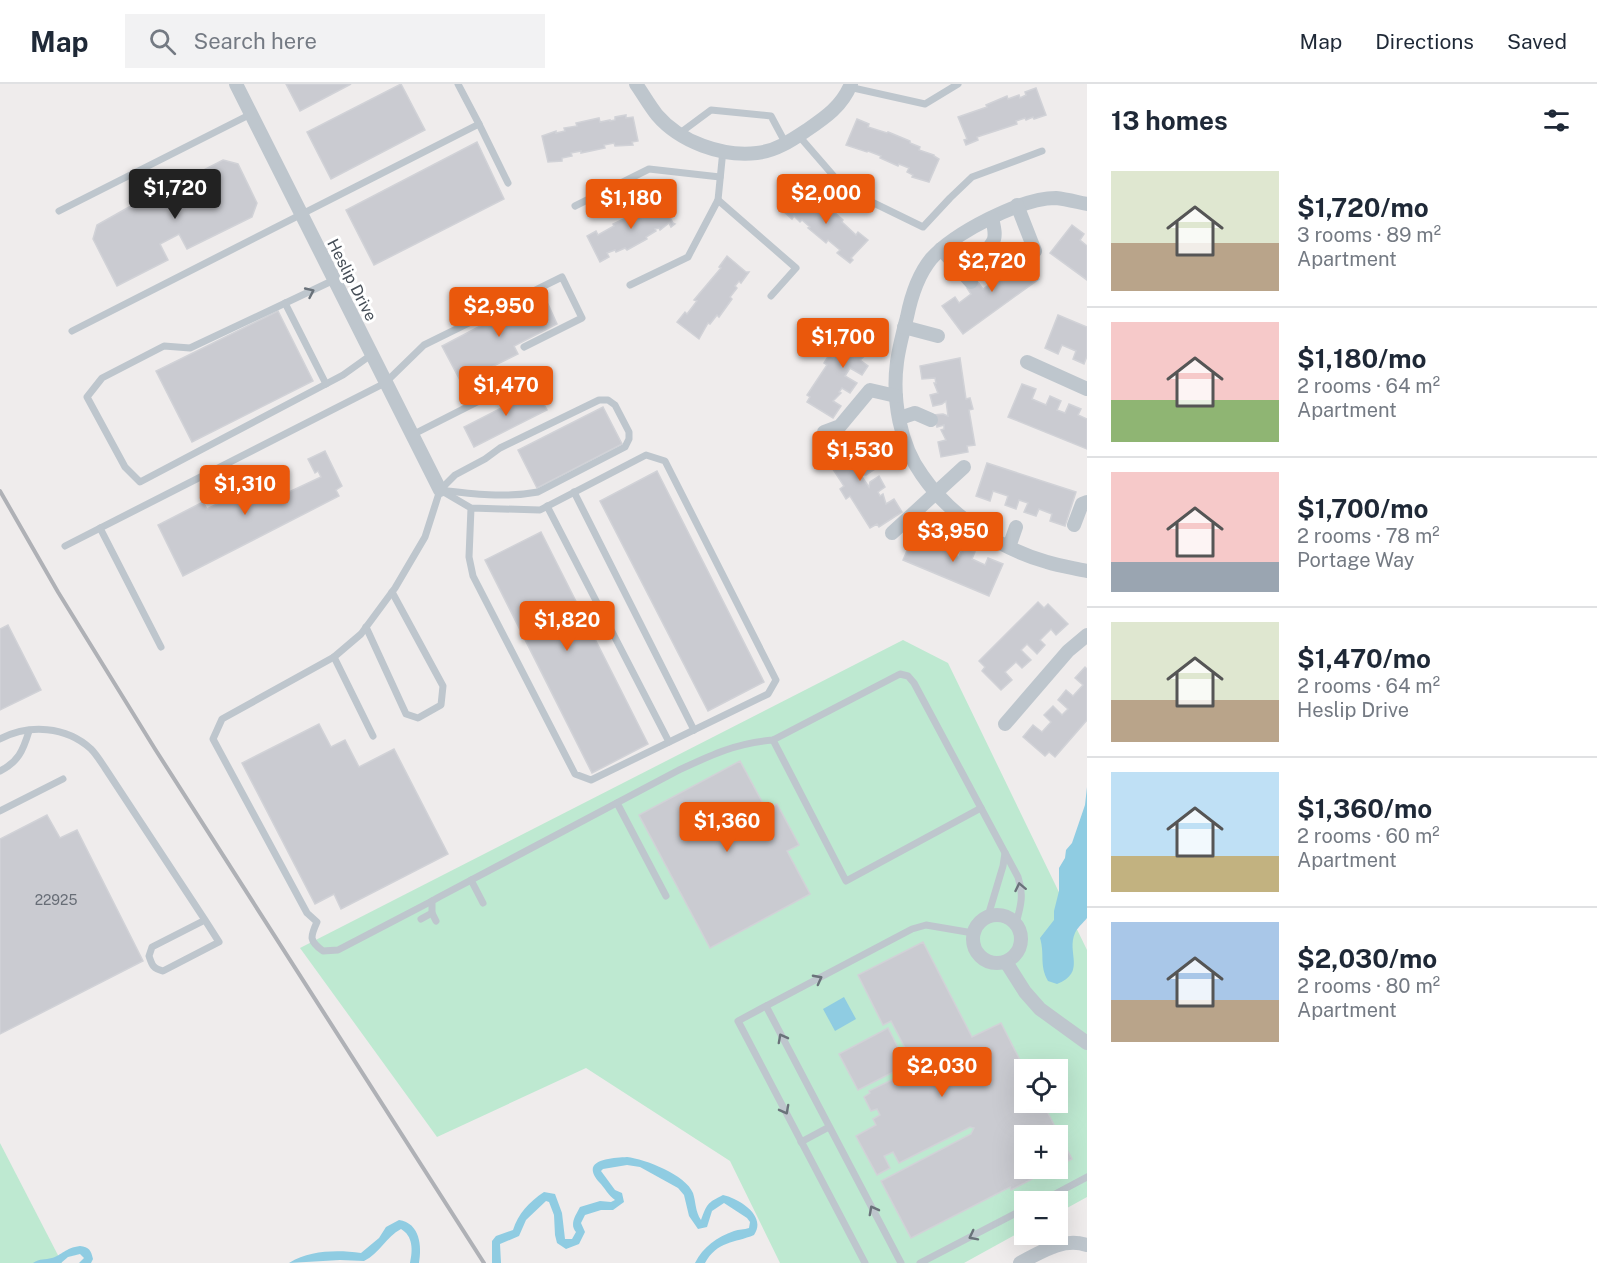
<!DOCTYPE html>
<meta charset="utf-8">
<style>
:root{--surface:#fff;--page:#f2f2f3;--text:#1f2937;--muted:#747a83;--line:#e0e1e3;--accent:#ea580c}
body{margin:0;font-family:"Public Sans",sans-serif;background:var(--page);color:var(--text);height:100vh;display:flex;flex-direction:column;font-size:22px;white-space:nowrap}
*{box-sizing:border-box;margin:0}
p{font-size:20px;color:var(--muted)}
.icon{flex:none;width:33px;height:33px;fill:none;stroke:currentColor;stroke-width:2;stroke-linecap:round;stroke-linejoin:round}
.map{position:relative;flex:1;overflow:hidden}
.drawer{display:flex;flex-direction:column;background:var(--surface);width:510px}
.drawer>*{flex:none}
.buttons{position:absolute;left:1014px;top:975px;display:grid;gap:12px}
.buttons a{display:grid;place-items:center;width:54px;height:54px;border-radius:0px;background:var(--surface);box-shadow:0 6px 24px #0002;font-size:30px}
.price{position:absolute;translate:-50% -51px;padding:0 14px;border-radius:6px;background:var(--accent);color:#fff;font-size:20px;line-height:39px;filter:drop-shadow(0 2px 3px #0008)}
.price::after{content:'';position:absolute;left:50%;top:36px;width:18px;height:14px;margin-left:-9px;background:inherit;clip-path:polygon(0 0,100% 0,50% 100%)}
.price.on{background:#222;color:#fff}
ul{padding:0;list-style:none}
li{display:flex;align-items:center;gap:18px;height:150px;padding:0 24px}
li+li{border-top:2px solid var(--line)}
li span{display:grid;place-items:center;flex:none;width:168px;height:120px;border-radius:0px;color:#555}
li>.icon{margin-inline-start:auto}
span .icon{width:72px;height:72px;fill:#fffc;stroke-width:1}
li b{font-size:26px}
h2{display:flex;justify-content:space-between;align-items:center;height:72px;padding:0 24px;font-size:26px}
header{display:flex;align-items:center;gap:36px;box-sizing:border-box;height:84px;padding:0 30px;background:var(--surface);border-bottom:2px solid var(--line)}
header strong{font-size:28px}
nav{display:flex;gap:33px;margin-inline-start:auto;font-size:21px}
.search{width:420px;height:54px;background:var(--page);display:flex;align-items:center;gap:15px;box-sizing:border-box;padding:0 21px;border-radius:0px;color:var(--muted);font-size:22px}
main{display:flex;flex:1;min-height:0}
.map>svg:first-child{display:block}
.green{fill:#bee9d1;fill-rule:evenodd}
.water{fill:#8fcce2}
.building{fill:#cacbd1;stroke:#d1d2d7;stroke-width:1.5}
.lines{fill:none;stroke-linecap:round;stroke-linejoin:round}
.lane{stroke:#bec6cd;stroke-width:7}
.street{stroke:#bec6cd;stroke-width:14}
.rail{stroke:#afb1b6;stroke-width:4}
.oneway{stroke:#6a727a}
.labels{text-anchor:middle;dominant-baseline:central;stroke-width:6;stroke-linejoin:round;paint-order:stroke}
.number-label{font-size:14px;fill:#676d76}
.street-label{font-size:16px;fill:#464e57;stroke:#fff}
</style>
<header>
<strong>Map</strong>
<div class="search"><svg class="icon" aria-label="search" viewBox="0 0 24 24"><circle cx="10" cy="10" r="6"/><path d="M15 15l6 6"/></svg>Search here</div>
<nav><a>Map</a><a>Directions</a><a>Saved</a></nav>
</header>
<main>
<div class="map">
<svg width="1087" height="1179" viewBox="0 0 1087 1179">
<rect width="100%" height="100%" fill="#efecec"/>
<g class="green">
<path d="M903 556 948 579 1087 866V1113L1058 1129V1118H1024V1146L964 1179H780L730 1077 586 984 437 1053 300 864ZM1024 986H1058V1018H1024ZM1024 1052H1058V1084H1024Z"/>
<polygon points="0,1059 62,1179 0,1179"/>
</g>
<g class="water">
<path d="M1087 703V834C1083 839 1077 844 1075 849 1066 869 1087 888 1057 900L1048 897C1039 881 1045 871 1040 854L1054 836V827L1059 807V784L1065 774 1066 766 1072 759 1085 721Z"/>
<polygon points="844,913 856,935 835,947 823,925"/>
<path d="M627 1073C645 1075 686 1091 693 1109 696 1118 695 1127 701 1136 707 1120 707 1119 723 1111 740 1115 767 1132 754 1151 735 1159 717 1157 705 1179H695C703 1163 717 1153 734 1147 739 1145 744 1146 749 1144L750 1138 747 1134 724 1119 712 1127 707 1143 698 1145 689 1132 684 1111 678 1104 640 1083 627 1081 603 1085 601 1087 615 1106 622 1109 624 1118 613 1126H601L585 1131 581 1139 585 1148 579 1160 566 1165 557 1159 555 1151 554 1131 549 1118 546 1117 526 1136 519 1152 500 1160 501 1179H492V1157L496 1152 513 1146C518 1130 529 1118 544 1108L555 1110 562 1129 565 1155H572L576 1148C569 1140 576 1131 580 1123L600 1117 611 1118 615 1116C608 1111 605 1104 599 1098 579 1075 612 1074 627 1073Z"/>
<path d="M399 1136C420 1139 422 1162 419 1179H410C413 1166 413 1152 401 1145 386 1153 380 1169 364 1177L340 1176 289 1179C311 1166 337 1166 361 1169L379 1154 386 1143Z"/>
<path d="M80 1162C89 1163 91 1166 93 1175L91 1179H79L84 1174 80 1170 68 1173 61 1179H33C40 1174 45 1176 52 1174 62 1171 65 1164 80 1162Z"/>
</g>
<g class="building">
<polygon points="286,0 351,0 300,27"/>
<polygon points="401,0 425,46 331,95 307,48"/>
<polygon points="1036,4 1046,31 1034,35 1033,33 1026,36 1025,34 1016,37 1017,40 977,53 978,56 966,61 964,56 967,55 958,33 987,23 986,21 1007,12 1008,15 1019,11 1020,14 1026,11 1025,8"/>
<polygon points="626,31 626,34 633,33 638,57 632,58 633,61 615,62 614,59 604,61 605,64 581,69 581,67 571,69 572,72 562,74 562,77 548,78 542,52 556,47 556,49 565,47 564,44 577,42 576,39 599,34 600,38 610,36 610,37 615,36 615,33"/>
<polygon points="857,35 869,40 868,43 887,49 888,48 910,57 910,59 920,63 919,66 934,71 934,72 939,75 929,98 912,93 913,91 907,88 909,84 899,80 898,82 880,74 881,72 868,67 867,68 846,61"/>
<polygon points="477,58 504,115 374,181 346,126"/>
<polygon points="223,76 238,80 257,119 252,133 187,165 179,150 160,160 168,176 117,202 93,155 97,141 138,118 141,121 159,112 157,110"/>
<polygon points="800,105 813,119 815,116 824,124 826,121 843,136 842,138 856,151 858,148 868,156 851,174 853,176 850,179 837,169 840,166 828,156 826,159 808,144 810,143 802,136 800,138 794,132 792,135 783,127 800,110 797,108"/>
<polygon points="662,113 664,117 662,118 673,139 675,140 671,143 669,139 660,146 659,144 655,145 656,147 646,153 647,155 627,166 625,164 616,168 615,166 607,169 609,173 600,178 587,152 596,147 598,151 614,142 613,140 649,123 647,121 657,119 656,116"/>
<polygon points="1072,141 1084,150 1080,156 1087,162 1087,196 1050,169"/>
<polygon points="1015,162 1039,195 963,250 942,222 955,213 959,219 971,210 967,204 977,197 983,205 990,200 984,192 994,185 999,192 1012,183 1003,171"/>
<polygon points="727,172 746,188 749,188 741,199 739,197 735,202 737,204 730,213 732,215 719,233 717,231 710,240 708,239 699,255 677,238 685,228 687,230 697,217 694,216 721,184 719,183"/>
<polygon points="543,209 557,240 514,262 518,270 461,298 442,262"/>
<polygon points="278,227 313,297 192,358 156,287"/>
<polygon points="1058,231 1087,243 1087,272 1084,280 1073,275 1076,267 1062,261 1058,270 1045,264"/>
<polygon points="860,240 885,256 876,270 868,264 866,268 868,269 860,276 868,282 862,291 850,284 845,292 857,299 850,309 842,304 839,308 841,309 833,317 841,322 833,334 807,318 810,313 807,311 827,281 824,279 829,271 834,274 855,241 859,243"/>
<polygon points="960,274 966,315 970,314 973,325 969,326 975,361 967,362 968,368 941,373 938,358 946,356 941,346 944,345 944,341 937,343 934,331 943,330 948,332 946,317 942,320 933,322 930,311 938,309 934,299 936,299 935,294 922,295 920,282"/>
<polygon points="1022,300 1036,305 1032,315 1046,321 1050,312 1061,317 1057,326 1065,329 1069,320 1081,325 1078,331 1087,335 1087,365 1008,333"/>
<polygon points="534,302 547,326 474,363 464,343 513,318 511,314"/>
<polygon points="603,323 622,360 537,404 518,366"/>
<polygon points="852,348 860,362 852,367 860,374 857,375 859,379 868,374 875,385 866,391 860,390 869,403 870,398 879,392 885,403 878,408 880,412 883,410 886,420 894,415 902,428 879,443 877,440 870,444 850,412 846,415 840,405 844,402 823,370 828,367 826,364"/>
<polygon points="325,367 342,402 336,406 339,412 183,492 158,441 203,418 207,425 280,388 289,408 321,393 318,387 315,389 308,375"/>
<polygon points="987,379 1076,408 1065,442 1050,437 1052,430 1039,425 1036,432 1024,428 1028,419 1019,416 1016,425 1005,421 1008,412 993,407 990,417 976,412"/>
<polygon points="657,387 764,598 708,627 600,417"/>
<polygon points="917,443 930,449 926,458 941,464 944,456 955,460 951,469 959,473 963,463 975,468 972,475 985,481 988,474 1003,480 989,512 903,476"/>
<polygon points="541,448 648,660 592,689 485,476"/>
<polygon points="1038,518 1044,524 1048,520 1068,540 1056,551 1051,545 1040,556 1045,561 1037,570 1027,560 1021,566 1031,576 1022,584 1016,578 1005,588 1012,596 1001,606 982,587 985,583 979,577"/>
<polygon points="8,541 41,606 0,626 0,545"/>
<polygon points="1085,583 1087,585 1087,636 1055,673 1049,668 1045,672 1023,653 1033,641 1042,648 1051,638 1044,631 1053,622 1062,631 1068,625 1058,616 1066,606 1073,612 1083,601 1075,594"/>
<polygon points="319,640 331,663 345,656 359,683 394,665 448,770 341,825 334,810 315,820 242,679"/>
<polygon points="740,677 766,725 777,720 799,761 787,767 810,810 710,864 639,731"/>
<polygon points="47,731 60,754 77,746 143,877 0,950 0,755"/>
<polygon points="923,858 972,953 1001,939 1025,986 1024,1018 1042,1018 1072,1075 1058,1082 1058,1052 1024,1052 1024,1084 1053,1084 1011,1106 1010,1103 911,1154 881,1097 971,1050 974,1044 970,1043 899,1079 893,1068 884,1072 890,1084 877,1091 856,1052 876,1041 873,1035 880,1031 877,1025 871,1027 864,1013 870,1009 869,1007 900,992 897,986 858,1006 839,970 888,944 907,981 904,982 907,987 915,983 891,937 883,941 858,891"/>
</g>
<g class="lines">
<g class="lane">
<polyline points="458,0 479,40"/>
<polyline points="849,3 925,20 958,0"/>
<polyline points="680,49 711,26 771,32 786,60"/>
<polyline points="799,52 845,105 923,143 950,114 972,93 1042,67"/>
<polyline points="718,116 796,184 771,212"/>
<polyline points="575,122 649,85 720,93"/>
<polyline points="59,127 251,30"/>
<polyline points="334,196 190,264 164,262 102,294 87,313 125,383 140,398 343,291 371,271"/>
<polyline points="630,201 688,173 718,116 723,66"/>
<polyline points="285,219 326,300"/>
<polyline points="72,247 479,40 508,99"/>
<polyline points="412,351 536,288"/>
<polyline points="442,407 471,424 469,473 473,492 575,690 591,696 768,610 776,596 665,377 646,371 540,426 471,424"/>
<polyline points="574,408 694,646"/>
<polyline points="547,422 669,658"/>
<polyline points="100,444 161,563"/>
<polyline points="65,462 385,299 424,261 562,193 582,234 524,263"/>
<polyline points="366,543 406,630 418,634 441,621 443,602 392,508"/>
<polyline points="334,573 373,652"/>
<path d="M0 655C29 640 66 642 91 665 96 670 101 678 105 684L205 836 219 858 163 887C153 885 152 881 149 872L152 863 205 836"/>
<polyline points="773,656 846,797 981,724"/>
<path d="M0 687C18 678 23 667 29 647"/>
<polyline points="617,719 666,812"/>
<polyline points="0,727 63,695"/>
<polyline points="471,796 483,819"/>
<path d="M432 817 338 866 323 867C309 857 310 853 317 838L307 829 213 655 222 635 334 573 361 550 395 504 425 453 440 406 455 391 485 375 500 364 599 316H608L615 321 629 348V355L625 363 538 408C506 414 472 410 440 406"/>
<polyline points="988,832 1003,782 1005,769"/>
<polyline points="421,835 432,829"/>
<path d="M436 837 432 829V817L439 813 679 686C711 671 736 659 773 656L900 590 908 592 914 599 1018 793C1024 810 1021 822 1016 839"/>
<polyline points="766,922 912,845 926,841 973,849"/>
<polyline points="801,1058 829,1043"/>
<polyline points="1040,1118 1087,1093"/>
<polyline points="865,1179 738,937 766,922 901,1179"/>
<polyline points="920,1179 1024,1125"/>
</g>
<g class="street">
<polyline points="236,0 440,406"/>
<path d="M636 0C643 10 649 21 657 31 680 58 722 73 757 69 776 67 792 56 807 46 826 33 842 22 851 0"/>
<path d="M1087 120C1077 118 1066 115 1056 114 1021 114 954 149 931 175 918 191 911 213 907 233 903 248 899 263 897 278 892 315 900 361 922 391 950 432 1000 465 1047 478 1060 482 1074 484 1087 487"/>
<polyline points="1017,121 1035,167"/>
<polyline points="941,165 971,198"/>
<path d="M985 186 981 172C996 157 997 155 992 134"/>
<polyline points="904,243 938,252"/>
<polyline points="1027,278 1087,305"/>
<polyline points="900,334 915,329 931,336"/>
<polyline points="824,348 840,342 870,306 896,312"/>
<polyline points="1074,441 1082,420 1087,418"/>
<polyline points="892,449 964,383"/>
<polyline points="1009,463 1016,443"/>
<polyline points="1005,640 1068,567 1087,551"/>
<circle cx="997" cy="855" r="24"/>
<polyline points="1006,878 1025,908 1040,925 1087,959"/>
<path d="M1020 1179C1041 1168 1063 1153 1087 1161"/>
</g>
<polyline class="rail" points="0,407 58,508 155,665 484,1179"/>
</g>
<defs><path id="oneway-chevron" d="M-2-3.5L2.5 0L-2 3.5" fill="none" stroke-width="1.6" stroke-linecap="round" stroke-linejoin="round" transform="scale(1.5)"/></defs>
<g class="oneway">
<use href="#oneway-chevron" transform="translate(310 208) rotate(-25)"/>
<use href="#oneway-chevron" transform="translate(1020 803) rotate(-102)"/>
<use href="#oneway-chevron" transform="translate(818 895) rotate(-28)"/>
<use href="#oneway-chevron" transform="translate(782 954) rotate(-118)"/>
<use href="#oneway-chevron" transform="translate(785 1026) rotate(62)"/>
<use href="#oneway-chevron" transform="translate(873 1126) rotate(-118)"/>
<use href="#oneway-chevron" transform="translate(973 1152) rotate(153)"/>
</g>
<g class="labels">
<g class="number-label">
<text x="56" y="816">22925</text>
</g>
<g class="street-label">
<text transform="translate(352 196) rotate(63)">Heslip Drive</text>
</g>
</g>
</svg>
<div class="buttons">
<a><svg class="icon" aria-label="locate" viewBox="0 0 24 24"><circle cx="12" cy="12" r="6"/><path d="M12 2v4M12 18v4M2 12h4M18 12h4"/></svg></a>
<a>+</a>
<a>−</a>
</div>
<b class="price on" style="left:175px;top:136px">$1,720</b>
<b class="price" style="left:826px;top:141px">$2,000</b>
<b class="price" style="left:631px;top:146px">$1,180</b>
<b class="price" style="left:992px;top:209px">$2,720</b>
<b class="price" style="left:499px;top:254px">$2,950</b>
<b class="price" style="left:843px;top:285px">$1,700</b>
<b class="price" style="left:506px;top:333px">$1,470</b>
<b class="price" style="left:860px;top:398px">$1,530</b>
<b class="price" style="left:245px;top:432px">$1,310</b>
<b class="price" style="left:953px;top:479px">$3,950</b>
<b class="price" style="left:567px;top:568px">$1,820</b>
<b class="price" style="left:727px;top:769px">$1,360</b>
<b class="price" style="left:942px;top:1014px">$2,030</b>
</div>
<section class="drawer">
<h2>13 homes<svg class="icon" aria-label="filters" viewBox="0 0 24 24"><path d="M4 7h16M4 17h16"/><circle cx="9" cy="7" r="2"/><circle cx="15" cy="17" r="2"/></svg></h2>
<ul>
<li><span style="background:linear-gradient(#dfe7d0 60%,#b9a48a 0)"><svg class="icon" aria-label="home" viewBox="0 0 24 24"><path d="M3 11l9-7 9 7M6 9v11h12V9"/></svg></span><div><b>$1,720/mo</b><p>3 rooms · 89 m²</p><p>Apartment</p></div></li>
<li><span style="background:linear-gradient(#f6c9c9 65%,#8fb573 0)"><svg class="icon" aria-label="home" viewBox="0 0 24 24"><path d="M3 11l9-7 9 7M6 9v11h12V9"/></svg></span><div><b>$1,180/mo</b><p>2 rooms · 64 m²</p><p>Apartment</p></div></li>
<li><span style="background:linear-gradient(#f6c9c9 75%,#9aa5b1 0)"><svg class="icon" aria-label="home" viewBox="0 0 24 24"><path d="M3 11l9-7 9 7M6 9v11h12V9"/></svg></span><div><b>$1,700/mo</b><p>2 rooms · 78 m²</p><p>Portage Way</p></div></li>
<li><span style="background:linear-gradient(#dfe7d0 65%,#b9a48a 0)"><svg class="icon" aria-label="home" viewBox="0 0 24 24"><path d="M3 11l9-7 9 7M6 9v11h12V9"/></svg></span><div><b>$1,470/mo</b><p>2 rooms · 64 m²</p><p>Heslip Drive</p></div></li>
<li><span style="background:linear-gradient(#bfe0f5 70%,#c2b280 0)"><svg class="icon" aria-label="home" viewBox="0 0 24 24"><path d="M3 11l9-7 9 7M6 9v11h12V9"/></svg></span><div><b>$1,360/mo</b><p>2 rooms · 60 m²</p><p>Apartment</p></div></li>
<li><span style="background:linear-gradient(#a9c7e8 65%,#b9a48a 0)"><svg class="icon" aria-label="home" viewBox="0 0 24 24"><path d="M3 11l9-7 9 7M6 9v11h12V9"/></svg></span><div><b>$2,030/mo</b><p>2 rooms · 80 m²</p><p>Apartment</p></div></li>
</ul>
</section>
</main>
